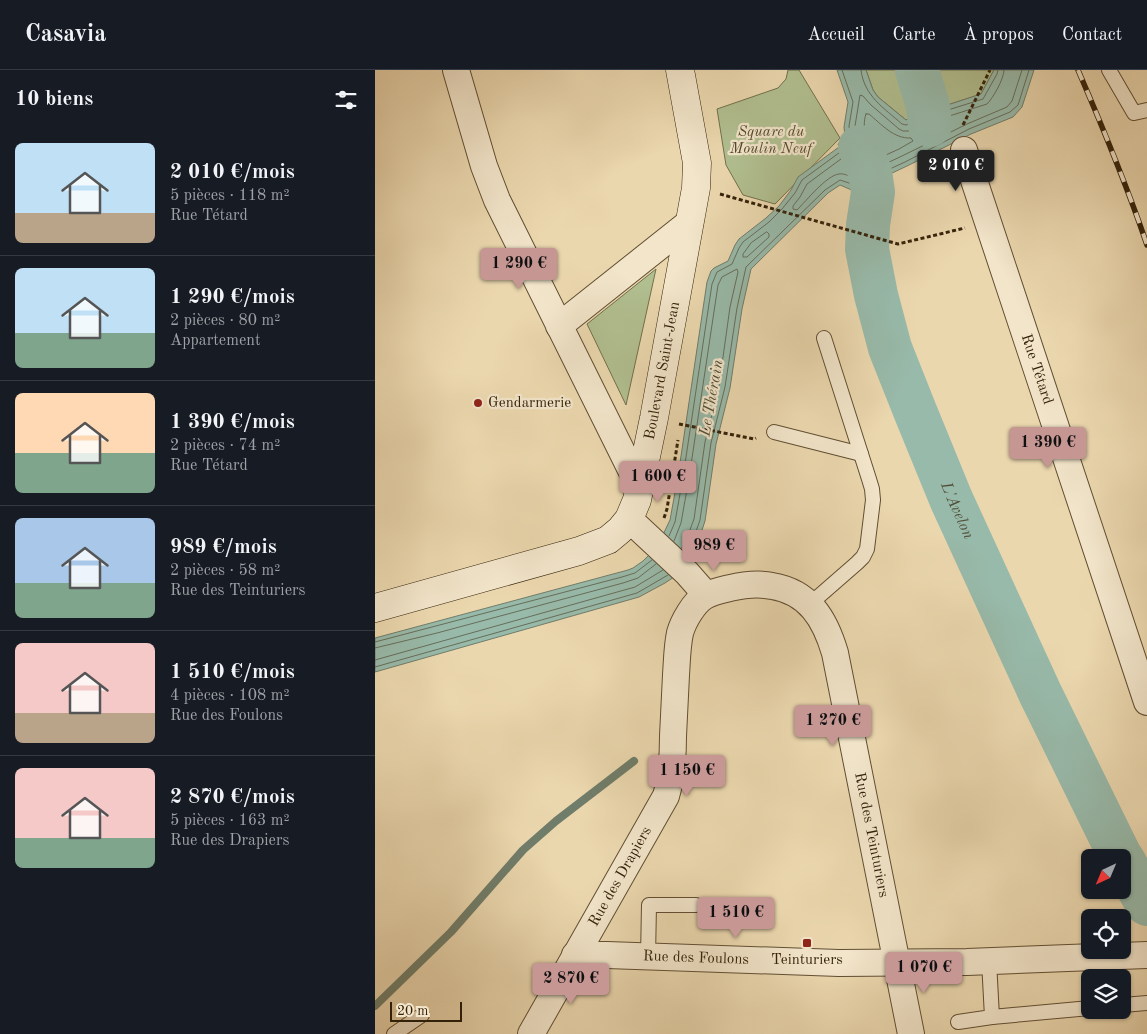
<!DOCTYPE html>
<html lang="fr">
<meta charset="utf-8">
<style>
:root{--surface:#171b24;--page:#20242c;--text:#f1f3f6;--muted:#9ea1a6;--line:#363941;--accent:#c59692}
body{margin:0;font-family:"Old Standard TT",serif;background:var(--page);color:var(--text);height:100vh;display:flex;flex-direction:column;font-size:19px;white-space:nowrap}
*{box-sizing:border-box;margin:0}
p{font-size:16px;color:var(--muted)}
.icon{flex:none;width:28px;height:28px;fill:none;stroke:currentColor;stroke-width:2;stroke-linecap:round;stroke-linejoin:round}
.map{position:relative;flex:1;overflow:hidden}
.side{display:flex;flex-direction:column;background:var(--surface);width:375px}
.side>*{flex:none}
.needle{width:32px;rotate:224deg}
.buttons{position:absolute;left:706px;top:779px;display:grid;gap:10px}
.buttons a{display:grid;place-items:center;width:50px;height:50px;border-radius:8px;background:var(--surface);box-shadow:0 1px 4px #0004;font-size:25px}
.scale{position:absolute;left:15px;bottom:12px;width:72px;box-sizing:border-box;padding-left:5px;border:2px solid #332109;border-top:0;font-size:14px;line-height:18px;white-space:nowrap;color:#332109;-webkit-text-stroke:4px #f2e5ca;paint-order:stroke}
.price{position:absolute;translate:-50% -42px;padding:0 11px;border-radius:5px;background:var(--accent);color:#111;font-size:16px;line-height:32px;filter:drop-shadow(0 1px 2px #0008)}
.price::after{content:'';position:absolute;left:50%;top:30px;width:15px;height:11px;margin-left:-8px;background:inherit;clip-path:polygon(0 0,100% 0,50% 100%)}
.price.selected{background:#222;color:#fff}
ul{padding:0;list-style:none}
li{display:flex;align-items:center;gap:15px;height:125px;padding:0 15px}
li+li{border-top:1px solid var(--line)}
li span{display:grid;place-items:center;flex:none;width:140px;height:100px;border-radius:8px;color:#555}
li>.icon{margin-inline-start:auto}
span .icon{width:60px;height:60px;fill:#fffc;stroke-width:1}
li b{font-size:21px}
h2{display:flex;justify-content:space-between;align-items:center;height:60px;padding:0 15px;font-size:21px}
header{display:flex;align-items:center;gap:30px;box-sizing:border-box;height:70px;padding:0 25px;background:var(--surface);border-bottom:1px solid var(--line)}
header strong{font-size:24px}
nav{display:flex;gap:28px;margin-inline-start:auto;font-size:18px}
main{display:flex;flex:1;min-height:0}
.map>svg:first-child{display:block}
.green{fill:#b1bf90;stroke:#72704c}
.water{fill:#98baaa;stroke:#707d6a}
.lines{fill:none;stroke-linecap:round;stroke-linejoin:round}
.shore{stroke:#666e5a;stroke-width:1}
.stream{stroke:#707d6a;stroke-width:8}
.river{stroke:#98baaa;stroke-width:44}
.lane-casing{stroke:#614e32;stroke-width:16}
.street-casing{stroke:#614e32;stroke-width:28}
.secondary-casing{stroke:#332109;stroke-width:29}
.path{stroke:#332109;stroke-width:3;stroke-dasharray:4 2.5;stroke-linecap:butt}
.lane{stroke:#f2e5ca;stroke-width:14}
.street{stroke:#f2e5ca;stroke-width:26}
.secondary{stroke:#f2e5ca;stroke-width:28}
.rail-casing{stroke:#332109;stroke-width:5.5}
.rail{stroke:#f2e5ca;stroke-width:4;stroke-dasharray:11;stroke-linecap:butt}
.poi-dot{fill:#8f2418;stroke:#f2e5ca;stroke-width:2}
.labels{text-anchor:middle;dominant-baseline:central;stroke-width:4.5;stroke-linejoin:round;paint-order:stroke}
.park-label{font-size:15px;font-style:italic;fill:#52482b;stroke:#f2e5ca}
.street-label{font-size:15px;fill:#332109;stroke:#f2e5ca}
.poi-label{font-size:15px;fill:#332109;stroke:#f2e5ca;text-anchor:start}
.water-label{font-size:16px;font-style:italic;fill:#514f39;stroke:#f2e5ca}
</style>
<header>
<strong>Casavia</strong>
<nav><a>Accueil</a><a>Carte</a><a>À propos</a><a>Contact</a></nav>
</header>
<main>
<section class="side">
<h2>10 biens<svg class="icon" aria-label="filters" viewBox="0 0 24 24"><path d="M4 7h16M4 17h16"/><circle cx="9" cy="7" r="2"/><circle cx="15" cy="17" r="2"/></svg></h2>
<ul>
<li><span style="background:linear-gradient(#bfe0f5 70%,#b9a48a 0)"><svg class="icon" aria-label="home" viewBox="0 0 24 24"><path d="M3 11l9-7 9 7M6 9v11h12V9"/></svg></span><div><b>2 010 €/mois</b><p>5 pièces · 118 m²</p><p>Rue Tétard</p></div></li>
<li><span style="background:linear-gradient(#bfe0f5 65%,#7fa58c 0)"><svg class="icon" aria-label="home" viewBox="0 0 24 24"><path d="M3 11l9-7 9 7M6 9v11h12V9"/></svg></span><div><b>1 290 €/mois</b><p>2 pièces · 80 m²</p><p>Appartement</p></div></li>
<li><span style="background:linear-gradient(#ffd9b3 60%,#7fa58c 0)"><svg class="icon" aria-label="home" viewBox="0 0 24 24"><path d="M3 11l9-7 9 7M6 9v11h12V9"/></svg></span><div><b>1 390 €/mois</b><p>2 pièces · 74 m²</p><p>Rue Tétard</p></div></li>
<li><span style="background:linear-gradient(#a9c7e8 65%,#7fa58c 0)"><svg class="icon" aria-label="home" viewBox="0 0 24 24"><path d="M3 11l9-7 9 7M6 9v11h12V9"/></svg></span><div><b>989 €/mois</b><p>2 pièces · 58 m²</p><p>Rue des Teinturiers</p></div></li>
<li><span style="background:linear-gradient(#f6c9c9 70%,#b9a48a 0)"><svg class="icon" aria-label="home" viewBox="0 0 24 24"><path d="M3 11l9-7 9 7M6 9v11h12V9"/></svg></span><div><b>1 510 €/mois</b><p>4 pièces · 108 m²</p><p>Rue des Foulons</p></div></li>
<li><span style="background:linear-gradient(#f6c9c9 70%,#7fa58c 0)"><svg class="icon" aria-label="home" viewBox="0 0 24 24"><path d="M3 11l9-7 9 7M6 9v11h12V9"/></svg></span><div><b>2 870 €/mois</b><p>5 pièces · 163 m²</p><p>Rue des Drapiers</p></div></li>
</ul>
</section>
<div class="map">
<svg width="772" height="964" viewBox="0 0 772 964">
<rect width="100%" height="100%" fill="#ebd7ae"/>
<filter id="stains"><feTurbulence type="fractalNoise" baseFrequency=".004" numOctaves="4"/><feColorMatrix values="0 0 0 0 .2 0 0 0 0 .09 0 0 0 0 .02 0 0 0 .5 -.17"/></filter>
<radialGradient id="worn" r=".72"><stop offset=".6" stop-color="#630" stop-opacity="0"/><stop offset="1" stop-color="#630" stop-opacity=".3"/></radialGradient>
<g class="green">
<polygon points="413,0 424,0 465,68 400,134 368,125 351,95 342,39 403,18 411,9"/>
<polygon points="491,0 619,0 606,24 542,45 531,50 503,27 498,20"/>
<polygon points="281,199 251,335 212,254"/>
</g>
<polygon class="water" points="462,0 491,0 498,20 503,27 531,50 542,45 606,24 619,0 659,0 647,37 638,47 596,64 532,96 479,121 465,115 453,123 376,199 367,239 355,318 341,374 330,451 324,469 317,483 305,500 299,507 290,513 264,527 0,602 0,568 253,500 258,498 268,491 282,477 295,450 303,406 332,212 336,201 339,198 353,191 360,175 364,169 391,148 404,136 416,120 423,107 464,77 463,74 470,67 469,57 473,32"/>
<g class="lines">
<g class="shore">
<path d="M486 0C489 26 509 38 527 54L531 55 544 49 608 29 622 4 623 0"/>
<path d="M629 0C629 9 618 28 612 34L546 55 535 61H528L524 59 496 35 488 26 485 25 480 56 481 69 474 82 470 86 432 114 425 127 418 136V139L422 140C431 131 452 105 464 104 470 103 475 107 480 108L527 86 592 54 632 37 637 31 647 0"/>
<path d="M491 44H494C506 54 519 69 536 68L538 71 524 79 478 100 473 97 472 95C479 88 487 78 489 67 490 59 488 52 491 44Z"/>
<polygon points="392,162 394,164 394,167 372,187 368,187 368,184 376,173"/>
<polyline points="294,466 300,452 308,407 337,214 342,202 357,194 364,178 368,172 394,152 407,139 420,123 427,110 468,80 469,75 475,67 474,56 478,32 467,0"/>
<polyline points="299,471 306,453 314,408 343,215 347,207 362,199 363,202 355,237 344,316 330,372 319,449 313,465 307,478"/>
<polyline points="311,483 319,467 325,450 336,373 350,317 362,238 371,197 450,120 465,110 480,115 530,92 594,59 635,42 643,35 654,0"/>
<polyline points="0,572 247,507 260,503 277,490"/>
<polyline points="0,578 62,563 248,513 263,508 281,494"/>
<polyline points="0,590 260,517 288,500"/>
<polyline points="0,597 262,523 293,505"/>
</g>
<polyline class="stream" points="0,936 76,862 148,780 181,751 259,691"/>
<g class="river">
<polyline points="542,0 553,36 555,55"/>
<path id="s1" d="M485 77 495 102 498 122 493 155 492 179 501 225 515 278 540 341 576 429 665 623 746 788"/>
<polyline points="748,790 772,834"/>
</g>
<defs>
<g id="lane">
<polyline points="734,0 759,43 772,40"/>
<polyline points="399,362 486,384"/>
<polyline points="435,534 482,493 488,487 492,479 498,430 497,419 494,409 449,268"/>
<polyline points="273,887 274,835 321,835"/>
<polyline points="748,935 772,933"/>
<polyline points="617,947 715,938"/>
<polyline points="583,952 617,947 614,891"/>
<polyline points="19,964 47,945"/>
</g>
<g id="street">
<polyline points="81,0 109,96 122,130 265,418"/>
<path id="s2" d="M589 80 772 632"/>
<polyline points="184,256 315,152"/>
<polyline points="254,449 312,503 326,519 329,526"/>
<path id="s3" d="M200 885H232L464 893 592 892 772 885"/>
<path id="s4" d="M156 964 291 726C297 706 298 686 298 666 299 645 300 625 301 605 302 591 302 577 305 563 308 552 319 532 330 526 337 522 347 520 355 518 368 515 383 513 397 516 434 522 450 549 460 583L536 964"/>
</g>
<g id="secondary">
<path id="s5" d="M0 538 204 481 233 470 245 460 254 449 262 430 279 348 321 118 322 93 305 0"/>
</g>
</defs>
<use href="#lane" class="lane-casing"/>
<use href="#street" class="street-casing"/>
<use href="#secondary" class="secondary-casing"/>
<g class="path">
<polyline points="588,55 615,0"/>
<polyline points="345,124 523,174 590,158"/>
<polyline points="304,354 379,369 381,368"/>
<polyline points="289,448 292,439 303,370"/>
</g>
<use href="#lane" class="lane"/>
<use href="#street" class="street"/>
<use href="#secondary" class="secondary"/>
<defs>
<path id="rail" d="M703 0C728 58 752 116 772 175"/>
</defs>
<use href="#rail" class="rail-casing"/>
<use href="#rail" class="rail"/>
</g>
<g class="poi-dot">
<circle cx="103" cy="333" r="5"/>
<rect x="427" y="868" width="10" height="10" rx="2.5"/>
</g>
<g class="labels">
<g class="park-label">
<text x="396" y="62">Square du<tspan x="396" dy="17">Moulin Neuf</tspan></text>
</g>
<g class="street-label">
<text stroke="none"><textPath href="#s2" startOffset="231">Rue Tétard</textPath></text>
<text stroke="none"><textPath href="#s5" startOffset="425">Boulevard Saint-Jean</textPath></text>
<text stroke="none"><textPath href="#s4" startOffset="835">Rue des Teinturiers</textPath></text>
<text stroke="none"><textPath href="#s4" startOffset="181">Rue des Drapiers</textPath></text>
<text stroke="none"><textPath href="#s3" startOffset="121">Rue des Foulons</textPath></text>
</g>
<g class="poi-label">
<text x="113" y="333">Gendarmerie</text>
<text x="432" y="890" text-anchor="middle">Teinturiers</text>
</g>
<g class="water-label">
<text transform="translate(337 328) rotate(-80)">Le Thérain</text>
<text stroke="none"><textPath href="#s1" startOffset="382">L'Avelon</textPath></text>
</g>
</g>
<rect width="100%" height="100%" filter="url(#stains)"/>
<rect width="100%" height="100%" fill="url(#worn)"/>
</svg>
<div class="buttons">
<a><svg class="needle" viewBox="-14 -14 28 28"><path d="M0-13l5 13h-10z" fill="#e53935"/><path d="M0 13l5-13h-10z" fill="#9ea1a6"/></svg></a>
<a><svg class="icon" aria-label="locate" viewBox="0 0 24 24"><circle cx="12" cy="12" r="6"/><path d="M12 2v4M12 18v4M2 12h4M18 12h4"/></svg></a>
<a><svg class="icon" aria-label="layers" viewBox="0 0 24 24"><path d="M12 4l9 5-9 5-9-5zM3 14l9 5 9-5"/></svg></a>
</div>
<div class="scale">20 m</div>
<b class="price selected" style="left:581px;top:122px">2 010 €</b>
<b class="price" style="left:144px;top:220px">1 290 €</b>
<b class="price" style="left:673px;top:399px">1 390 €</b>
<b class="price" style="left:283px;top:433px">1 600 €</b>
<b class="price" style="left:339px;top:502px">989 €</b>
<b class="price" style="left:458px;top:677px">1 270 €</b>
<b class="price" style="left:312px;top:727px">1 150 €</b>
<b class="price" style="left:361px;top:869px">1 510 €</b>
<b class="price" style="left:549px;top:924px">1 070 €</b>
<b class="price" style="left:196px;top:935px">2 870 €</b>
</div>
</main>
